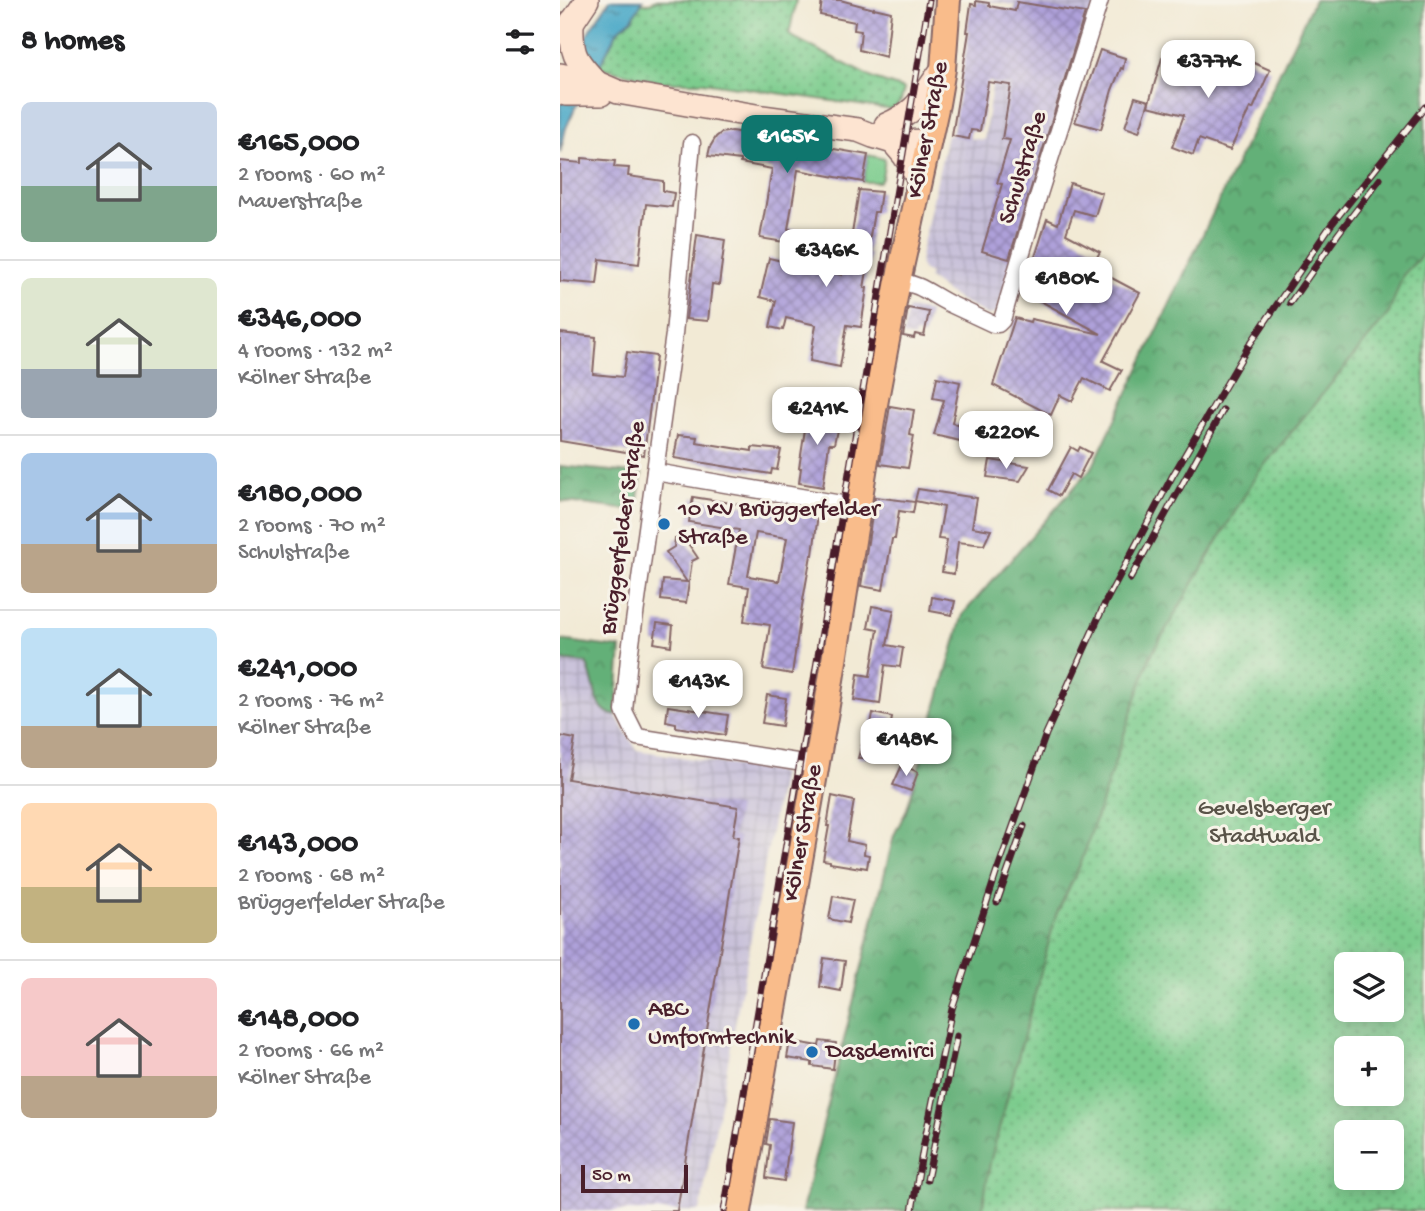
<!DOCTYPE html>
<meta charset="utf-8">
<style>
:root{--surface:#fff;--page:#f2f2f2;--text:#202124;--muted:#757577;--line:#e0e0e0;--accent:#0f766e}
body{margin:0;font-family:"Gochi Hand",sans-serif;background:var(--page);color:var(--text);height:100vh;display:flex;flex-direction:column;font-size:26px;white-space:nowrap}
*{box-sizing:border-box;margin:0}
p{font-size:23px;color:var(--muted)}
.icon{flex:none;width:38px;height:38px;fill:none;stroke:currentColor;stroke-width:2;stroke-linecap:round;stroke-linejoin:round}
.map{position:relative;flex:1;overflow:hidden}
.panel{display:flex;flex-direction:column;background:var(--surface);width:560px}
.panel>*{flex:none}
.tools{position:absolute;left:774px;top:952px;display:grid;gap:14px}
.tools a{display:grid;place-items:center;width:70px;height:70px;border-radius:10px;background:var(--surface);box-shadow:0 4px 18px #0003;font-size:35px}
.scale{position:absolute;left:21px;bottom:18px;width:107px;box-sizing:border-box;padding-left:7px;border:4px solid #4a1f2b;border-top:0;font-size:19px;line-height:24px;white-space:nowrap;color:#4a1f2b;-webkit-text-stroke:5px #f7f3e8;paint-order:stroke}
.price{position:absolute;translate:-50% -60px;padding:0 16px;border-radius:14px;background:#fff;color:#222;font-size:23px;line-height:46px;filter:drop-shadow(0 2px 4px #0008)}
.price::after{content:'';position:absolute;left:50%;top:42px;width:21px;height:16px;margin-left:-10px;background:inherit;clip-path:polygon(0 0,100% 0,50% 100%)}
.price.active{background:var(--accent);color:#fff}
ul{padding:0;list-style:none}
li{display:flex;align-items:center;gap:21px;height:175px;padding:0 21px}
li+li{border-top:2px solid var(--line)}
li span{display:grid;place-items:center;flex:none;width:196px;height:140px;border-radius:10px;color:#555}
li>.icon{margin-inline-start:auto}
span .icon{width:84px;height:84px;fill:#fffc;stroke-width:1}
li b{font-size:30px}
h2{display:flex;justify-content:space-between;align-items:center;height:84px;padding:0 21px;font-size:30px}
main{display:flex;flex:1;min-height:0}
.map>svg:first-child{display:block}
.industrial{fill:url(#industrial-grid)}
.grass{fill:#7bcc8d;stroke:#62765c;stroke-width:2}
.forest{fill:url(#forest-crowns);stroke:#576852;stroke-width:2;fill-rule:evenodd}
.park{fill:url(#park-dots);stroke:#62765c;stroke-width:2;fill-rule:evenodd}
.water{fill:url(#water-ripples);stroke:#496479;stroke-width:2}
.building{fill:url(#building-cross-hatch);fill-rule:evenodd}
.lines{fill:none;stroke-linecap:round;stroke-linejoin:round}
.street-casing{stroke:#856666;stroke-width:19}
.secondary-casing{stroke:#856666;stroke-width:26}
.primary-casing{stroke:#856666;stroke-width:28}
.street{stroke:#fff;stroke-width:16}
.secondary{stroke:#fde4d1;stroke-width:23}
.primary{stroke:#f9bc8b;stroke-width:24}
.rail-casing{stroke:#4a1f2b;stroke-width:7}
.rail{stroke:#f7f3e8;stroke-width:4.5;stroke-dasharray:13;stroke-linecap:butt}
.poi-dot{fill:#1f6fb2;stroke:#f7f3e8;stroke-width:2.5}
.labels{text-anchor:middle;dominant-baseline:central;stroke-width:6;stroke-linejoin:round;paint-order:stroke}
.street-label{font-size:24px;fill:#4a1f2b;stroke:#f7f3e8}
.poi-label{font-size:24px;fill:#4a1f2b;stroke:#f7f3e8;text-anchor:start}
.park-label{font-size:24px;fill:#595348;stroke:#f7f3e8}
</style>
<main>
<section class="panel">
<h2>8 homes<svg class="icon" aria-label="filters" viewBox="0 0 24 24"><path d="M4 7h16M4 17h16"/><circle cx="9" cy="7" r="2"/><circle cx="15" cy="17" r="2"/></svg></h2>
<ul>
<li><span style="background:linear-gradient(#c9d6e8 60%,#7fa58c 0)"><svg class="icon" aria-label="home" viewBox="0 0 24 24"><path d="M3 11l9-7 9 7M6 9v11h12V9"/></svg></span><div><b>€165,000</b><p>2 rooms · 60 m²</p><p>Mauerstraße</p></div></li>
<li><span style="background:linear-gradient(#dfe7d0 65%,#9aa5b1 0)"><svg class="icon" aria-label="home" viewBox="0 0 24 24"><path d="M3 11l9-7 9 7M6 9v11h12V9"/></svg></span><div><b>€346,000</b><p>4 rooms · 132 m²</p><p>Kölner Straße</p></div></li>
<li><span style="background:linear-gradient(#a9c7e8 65%,#b9a48a 0)"><svg class="icon" aria-label="home" viewBox="0 0 24 24"><path d="M3 11l9-7 9 7M6 9v11h12V9"/></svg></span><div><b>€180,000</b><p>2 rooms · 70 m²</p><p>Schulstraße</p></div></li>
<li><span style="background:linear-gradient(#bfe0f5 70%,#b9a48a 0)"><svg class="icon" aria-label="home" viewBox="0 0 24 24"><path d="M3 11l9-7 9 7M6 9v11h12V9"/></svg></span><div><b>€241,000</b><p>2 rooms · 76 m²</p><p>Kölner Straße</p></div></li>
<li><span style="background:linear-gradient(#ffd9b3 60%,#c2b280 0)"><svg class="icon" aria-label="home" viewBox="0 0 24 24"><path d="M3 11l9-7 9 7M6 9v11h12V9"/></svg></span><div><b>€143,000</b><p>2 rooms · 68 m²</p><p>Brüggerfelder Straße</p></div></li>
<li><span style="background:linear-gradient(#f6c9c9 70%,#b9a48a 0)"><svg class="icon" aria-label="home" viewBox="0 0 24 24"><path d="M3 11l9-7 9 7M6 9v11h12V9"/></svg></span><div><b>€148,000</b><p>2 rooms · 66 m²</p><p>Kölner Straße</p></div></li>
</ul>
</section>
<div class="map">
<svg width="865" height="1211" viewBox="0 0 865 1211">
<defs>
<pattern id="industrial-grid" width="8" height="8" patternUnits="userSpaceOnUse" patternTransform="scale(1.75)"><rect width="8" height="8" fill="#c7c0d9"/><path d="M0 4h8M4 0v8" fill="none" stroke="#aca5ba"/></pattern>
<pattern id="forest-crowns" width="20" height="18" patternUnits="userSpaceOnUse" patternTransform="scale(1.75)"><rect width="20" height="18" fill="#64b078"/><path d="M2 6a3 3 0 1 1 6 0M12 15a3 3 0 1 1 6 0" fill="none" stroke="#548f63"/></pattern>
<pattern id="park-dots" width="8" height="8" patternUnits="userSpaceOnUse" patternTransform="scale(1.75)"><rect width="8" height="8" fill="#7bcc8d"/><path d="M2 2h.1M6 6h.1" fill="none" stroke="#67a573" stroke-width="1.8" stroke-linecap="round"/></pattern>
<pattern id="water-ripples" width="26" height="14" patternUnits="userSpaceOnUse" patternTransform="scale(1.75)"><rect width="26" height="14" fill="#48a8c7"/><path d="M2 4q2-2 4 0t4 0M15 11q2-2 4 0t4 0" fill="none" stroke="#3e88a2"/></pattern>
<pattern id="building-cross-hatch" width="8" height="8" patternUnits="userSpaceOnUse" patternTransform="scale(1.75)"><rect width="8" height="8" fill="#afa1da"/><path d="M0 0l8 8M0 8l8-8" fill="none" stroke="#9083b1"/></pattern>
</defs>
<rect width="100%" height="100%" fill="#f7f3e8"/>
<filter id="ink" filterUnits="userSpaceOnUse"><feTurbulence type="fractalNoise" baseFrequency=".0143" numOctaves="2"/><feDisplacementMap in="SourceGraphic" scale="14" xChannelSelector="R" yChannelSelector="G"/><feConvolveMatrix kernelMatrix="1 2 1 2 8 2 1 2 1" color-interpolation-filters="sRGB"/></filter>
<filter id="wash" filterUnits="userSpaceOnUse"><feTurbulence type="fractalNoise" baseFrequency=".00686" numOctaves="4" result="noise"/><feDisplacementMap in="SourceGraphic" scale="28" xChannelSelector="R" yChannelSelector="G"/><feGaussianBlur stdDeviation="1.57" result="paint"/><feColorMatrix in="noise" values="0 0 0 0 0 0 0 0 0 0 0 0 0 0 0 0 0 1.4 0 .05"/><feComposite in="paint" operator="in"/></filter>
<g filter="url(#wash)">
<rect width="100%" height="100%" fill="#f2ead5"/>
<g class="industrial">
<polygon points="421,0 538,0 437,311 433,314 428,315 394,297 368,278 370,274 363,270 360,264 360,257 387,135 424,140 437,52 449,53 455,5"/>
<polygon points="0,642 61,648 56,716 77,750 222,773 140,1211 0,1211"/>
</g>
<polygon class="grass" points="308,155 325,159 322,178 319,182 303,182"/>
<g class="forest">
<path d="M754 0H865V1211H242L334 835 347 809 403 614 533 466ZM786 964H831V1010H786ZM786 1048H831V1094H786ZM786 1132H831V1178H786Z"/>
<polygon points="0,466 82,474 76,511 0,501"/>
<path d="M0 640 61 648 56 716C31 710 37 682 26 663L0 660Z"/>
</g>
<g class="park">
<polygon points="97,0 236,0 229,35 314,79 344,89 341,101 333,110 143,82 101,82 39,67 58,30 72,19 80,3 90,3"/>
<path d="M865 252V1211H422L430 1163 496 915 521 863 590 657 697 474 829 313 843 275ZM786 964H831V1010H786ZM786 1048H831V1094H786ZM786 1132H831V1178H786Z"/>
</g>
<polygon class="water" points="50,0 83,0 72,19 58,30 39,67 15,108 6,128 0,153 0,95 30,29"/>
<g id="blocks">
<g class="building">
<polygon points="262,0 280,0 314,9 314,8 331,12 326,57 299,50 301,31 294,30 295,22 260,15"/>
<polygon points="416,1 429,3 429,6 455,11 457,2 525,13 449,259 422,251 442,184 437,183 450,140 442,139 451,85 428,82 420,131 411,130 409,139 392,136 409,32 407,32 411,4 416,5"/>
<polygon points="540,50 565,58 563,69 561,68 552,90 541,129 515,122"/>
<polygon points="676,55 710,70 693,109 690,108 670,150 639,139 633,155 612,147 624,115 588,106 602,58 617,62 618,61 666,76"/>
<polygon points="575,97 589,101 579,132 565,127"/>
<polygon points="172,131 308,155 303,182 238,170 228,229 262,234 260,248 200,238 212,169 180,163 180,160 148,156 150,147 156,137 161,133"/>
<polygon points="22,158 55,161 54,167 69,168 68,176 103,181 103,191 114,193 112,207 86,204 79,264 40,259 37,284 0,281 0,161 22,163"/>
<polygon points="510,183 542,193 535,216 514,210 506,234 540,252 531,267 580,293 543,361 562,370 550,391 524,378 512,401 500,395 491,415 433,385 455,318 470,322 471,319 541,334 464,292 487,219 498,224"/>
<polygon points="299,190 321,192 318,212 314,212 307,254 310,254 304,288 307,288 301,327 287,325 280,367 250,361 256,325 226,318 223,330 210,327 216,301 200,297 209,258 282,275 287,240 291,240"/>
<polygon points="137,235 165,240 159,285 152,284 148,321 126,319"/>
<polygon points="348,308 369,312 364,336 355,334 354,338 343,336"/>
<polygon points="0,333 36,337 33,374 63,377 67,352 96,356 84,455 0,441"/>
<polygon points="377,377 400,382 392,423 441,439 439,450 374,435 384,400 373,398"/>
<polygon points="330,406 354,410 350,435 354,436 348,468 320,464"/>
<polygon points="248,410 280,416 274,444 269,444 263,487 239,483 241,468 239,468"/>
<polygon points="118,435 137,437 136,442 192,451 192,447 221,450 217,470 212,469 211,474 114,458"/>
<polygon points="511,447 518,451 520,447 531,453 518,478 511,474 499,496 488,490"/>
<polygon points="430,460 469,466 460,481 427,477"/>
<polygon points="358,489 417,498 412,527 431,530 424,545 398,542 394,574 382,572 387,540 378,539 384,507 355,501"/>
<path d="M133 497 234 513 235 509 258 513 253 555H251L242 606 232 674 203 669 210 625 184 621 189 587 169 584 179 530 129 522ZM196 533 227 538 219 581 188 576Z"/>
<polygon points="315,497 355,502 353,513 339,511 335,539 332,539 323,590 301,586"/>
<polygon points="115,538 125,539 138,558 132,561 126,603 101,600 103,580 127,582 106,552 114,547"/>
<polygon points="372,597 395,601 392,615 370,611"/>
<polygon points="312,606 334,610 327,645 343,648 340,667 325,665 320,704 294,700 298,674 310,676 318,630 308,628"/>
<polygon points="97,623 113,625 111,646 94,643"/>
<polygon points="207,695 226,698 222,726 202,723"/>
<polygon points="108,706 168,715 165,735 116,727 116,723 106,721"/>
<polygon points="313,713 332,717 326,758 298,758 302,744 308,742"/>
<polygon points="0,736 15,739 8,779 178,807 173,836 179,837 117,1211 0,1211"/>
<polygon points="342,765 358,772 351,791 333,785"/>
<polygon points="272,796 294,801 287,841 305,845 304,854 309,855 307,868 301,867 301,868 270,863 270,861 263,860 269,826 267,826"/>
<polygon points="273,896 293,900 288,923 269,919"/>
<polygon points="264,958 285,961 281,991 260,987"/>
<polygon points="230,1041 259,1046 260,1041 276,1043 273,1069 252,1066 252,1062 227,1058"/>
<polygon points="210,1119 232,1122 224,1181 206,1178 210,1145 206,1144"/>
</g>
</g>
</g>
<g filter="url(#ink)">
<use href="#blocks" fill-opacity="0" stroke="#856666" stroke-width="2"/>
<g class="lines">
<defs>
<g id="street">
<polyline points="132,143 114,334 69,658 64,711 77,737 256,765"/>
<path d="M338 281C360 284 369 293 388 303 403 310 418 317 433 324H438L442 320 479 194 540 0"/>
<polyline points="95,472 299,507"/>
</g>
<g id="secondary">
<path d="M12 21C11 54 14 59 37 83"/>
<polyline points="5,33 27,0"/>
<polyline points="0,75 37,83 58,92 202,117 298,130 313,136 333,142 369,141"/>
<polyline points="0,92 6,94 41,94"/>
<path d="M326 125C361 110 361 97 382 70"/>
<polyline points="333,142 344,155 360,181"/>
</g>
<polyline id="primary" points="179,1211 267,705 313,415 338,281 377,104 383,69 388,0"/>
</defs>
<use href="#street" class="street-casing"/>
<use href="#secondary" class="secondary-casing"/>
<use href="#primary" class="primary-casing"/>
<use href="#street" class="street"/>
<use href="#secondary" class="secondary"/>
<use href="#primary" class="primary"/>
<defs>
<g id="rail">
<polyline points="730,303 778,234 820,179"/>
<polyline points="570,579 663,410"/>
<polyline points="437,902 464,826"/>
<polyline points="367,1180 397,1036"/>
<polyline points="164,1211 369,0"/>
<polyline points="352,1211 363,1148 392,1009 436,874 486,734 546,601 613,475 688,347 771,225 865,107"/>
</g>
</defs>
<use href="#rail" class="rail-casing"/>
<use href="#rail" class="rail"/>
</g>
</g>
<g class="poi-dot">
<circle cx="104" cy="524" r="7"/>
<circle cx="74" cy="1024" r="7"/>
<circle cx="252" cy="1052" r="7"/>
</g>
<g class="labels">
<g class="street-label">
<text transform="translate(369 130) rotate(-79)">Kölner Straße</text>
<text transform="translate(464 168) rotate(-73)">Schulstraße</text>
<text transform="translate(64 528) rotate(-82)">Brüggerfelder Straße</text>
<text transform="translate(244 833) rotate(-80)">Kölner Straße</text>
</g>
<g class="poi-label">
<text x="118" y="510">10 KV Brüggerfelder<tspan x="118" dy="28">Straße</tspan></text>
<text x="88" y="1010">ABC<tspan x="88" dy="28">Umformtechnik</tspan></text>
<text x="266" y="1052">Dasdemirci</text>
</g>
<g class="park-label">
<text x="704" y="809">Gevelsberger<tspan x="704" dy="28">Stadtwald</tspan></text>
</g>
</g>
</svg>
<div class="tools">
<a><svg class="icon" aria-label="layers" viewBox="0 0 24 24"><path d="M12 4l9 5-9 5-9-5zM3 14l9 5 9-5"/></svg></a>
<a>+</a>
<a>−</a>
</div>
<div class="scale">50 m</div>
<b class="price" style="left:648px;top:100px">€377K</b>
<b class="price active" style="left:227px;top:175px">€165K</b>
<b class="price" style="left:266px;top:289px">€346K</b>
<b class="price" style="left:506px;top:317px">€180K</b>
<b class="price" style="left:257px;top:447px">€241K</b>
<b class="price" style="left:446px;top:471px">€220K</b>
<b class="price" style="left:138px;top:720px">€143K</b>
<b class="price" style="left:346px;top:778px">€148K</b>
</div>
</main>
